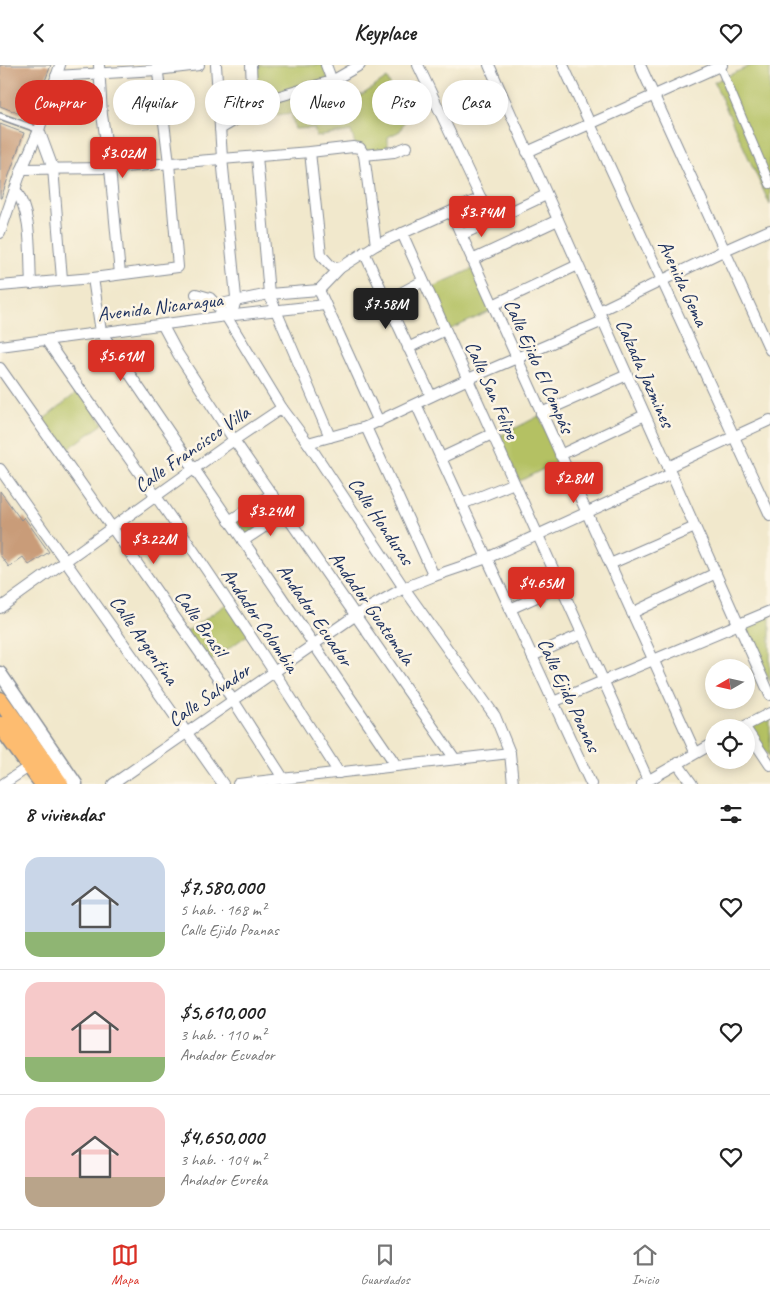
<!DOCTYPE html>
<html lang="es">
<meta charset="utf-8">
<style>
:root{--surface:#fff;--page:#f2f2f2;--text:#222;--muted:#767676;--line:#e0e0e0;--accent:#d93025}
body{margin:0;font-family:Caveat,sans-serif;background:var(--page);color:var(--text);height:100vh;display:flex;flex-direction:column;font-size:19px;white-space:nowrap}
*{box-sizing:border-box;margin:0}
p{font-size:16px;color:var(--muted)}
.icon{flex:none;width:28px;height:28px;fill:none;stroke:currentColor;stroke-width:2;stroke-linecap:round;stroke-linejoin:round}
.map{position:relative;height:719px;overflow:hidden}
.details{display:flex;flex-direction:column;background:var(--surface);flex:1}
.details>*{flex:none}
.top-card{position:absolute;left:15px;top:15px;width:500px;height:45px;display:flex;gap:10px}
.needle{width:32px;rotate:261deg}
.buttons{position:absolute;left:705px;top:594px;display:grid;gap:10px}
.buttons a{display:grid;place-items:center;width:50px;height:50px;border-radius:50%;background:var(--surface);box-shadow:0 2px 12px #0003;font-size:25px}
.price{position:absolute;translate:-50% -42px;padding:0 11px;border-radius:5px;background:var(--accent);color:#fff;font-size:16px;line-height:32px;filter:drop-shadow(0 1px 2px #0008)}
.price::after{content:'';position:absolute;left:50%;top:30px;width:15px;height:11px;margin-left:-8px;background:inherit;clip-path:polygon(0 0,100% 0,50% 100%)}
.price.current{background:#222;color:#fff}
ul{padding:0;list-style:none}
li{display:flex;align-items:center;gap:15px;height:125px;padding:0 25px}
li+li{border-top:1px solid var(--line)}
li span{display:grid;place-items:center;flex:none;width:140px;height:100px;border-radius:15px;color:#555}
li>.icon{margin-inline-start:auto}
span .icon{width:60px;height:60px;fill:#fffc;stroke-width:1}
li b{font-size:21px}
h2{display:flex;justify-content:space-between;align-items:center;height:60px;padding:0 25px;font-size:21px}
.chip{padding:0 18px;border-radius:22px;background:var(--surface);box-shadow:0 2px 12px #0003;font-size:18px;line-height:45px}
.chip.current{background:var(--accent);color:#fff}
header{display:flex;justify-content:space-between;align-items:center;height:65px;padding:0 25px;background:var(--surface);font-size:22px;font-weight:700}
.menu{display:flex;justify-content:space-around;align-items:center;height:70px;border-top:1px solid var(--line);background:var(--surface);font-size:14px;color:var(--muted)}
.menu a{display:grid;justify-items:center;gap:2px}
.menu .current{color:var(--accent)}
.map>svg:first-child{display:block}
.green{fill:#b4c163;stroke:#687860}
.building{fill:#c99c79}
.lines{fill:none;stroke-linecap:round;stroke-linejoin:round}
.service-casing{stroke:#868c95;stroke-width:8}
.pedestrian-casing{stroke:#868c95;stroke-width:10}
.minor-casing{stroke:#868c95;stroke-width:12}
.tertiary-casing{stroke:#868c95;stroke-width:15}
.primary-casing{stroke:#868c95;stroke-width:19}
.service{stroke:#fff;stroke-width:5}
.pedestrian{stroke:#fff;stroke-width:8}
.minor{stroke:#fff;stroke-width:10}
.tertiary{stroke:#fff;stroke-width:12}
.primary{stroke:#fdbc70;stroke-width:16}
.labels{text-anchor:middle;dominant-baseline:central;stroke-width:5;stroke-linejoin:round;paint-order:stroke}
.street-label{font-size:20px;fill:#1b2f5e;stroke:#fcf5e5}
</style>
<header><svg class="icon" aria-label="back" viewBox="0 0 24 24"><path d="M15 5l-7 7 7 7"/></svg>Keyplace<svg class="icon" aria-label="heart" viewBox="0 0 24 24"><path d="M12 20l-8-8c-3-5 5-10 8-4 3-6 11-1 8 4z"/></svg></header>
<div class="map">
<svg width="770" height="719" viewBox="0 0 770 719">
<rect width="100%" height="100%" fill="#fcf5e5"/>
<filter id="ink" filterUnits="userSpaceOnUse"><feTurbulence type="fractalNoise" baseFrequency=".02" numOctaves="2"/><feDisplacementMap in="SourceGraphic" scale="10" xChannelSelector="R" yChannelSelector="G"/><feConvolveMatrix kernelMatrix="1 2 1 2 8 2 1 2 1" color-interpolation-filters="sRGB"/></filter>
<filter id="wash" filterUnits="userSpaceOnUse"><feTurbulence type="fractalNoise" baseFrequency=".0096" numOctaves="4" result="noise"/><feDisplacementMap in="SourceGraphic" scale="20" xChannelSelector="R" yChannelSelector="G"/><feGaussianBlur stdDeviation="1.12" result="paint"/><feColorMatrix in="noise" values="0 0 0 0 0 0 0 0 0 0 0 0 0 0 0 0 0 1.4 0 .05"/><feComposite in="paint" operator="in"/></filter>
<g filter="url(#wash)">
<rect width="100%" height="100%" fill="#f1e8cc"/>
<g class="green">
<polygon points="254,0 323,0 331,20 342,31 362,30 387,13 405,55 400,66 388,72 388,84 366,85 355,79 351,66 316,72 314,63 295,64 291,48 269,51 256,36"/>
<polygon points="752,0 770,0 770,140 714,17"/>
<polygon points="472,204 491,246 447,266 428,224"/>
<polygon points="80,325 103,359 61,389 39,358"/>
<polygon points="539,351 561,395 520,416 498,372"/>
<polygon points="272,429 285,448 243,476 229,456"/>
<polygon points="228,538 249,569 208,598 186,567"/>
<polygon points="770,550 770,617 743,561"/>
<polygon points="770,649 770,692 746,662"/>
</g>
<g id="blocks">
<g class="building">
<polygon points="0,0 51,0 31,53 0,41"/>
<polygon points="0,59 24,68 1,133 0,133"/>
<polygon points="0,426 21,455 24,452 49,487 29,500 23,492 9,502 0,490"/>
</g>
</g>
</g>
<g filter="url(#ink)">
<use href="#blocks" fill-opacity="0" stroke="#868c95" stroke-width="1"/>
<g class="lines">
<defs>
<polyline id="service" points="0,51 39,65"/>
<polyline id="pedestrian" points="720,1 770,119"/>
<g id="minor">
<polyline points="99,0 102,50 110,103 120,209"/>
<polyline points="216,0 222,93 236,232 234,242 226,251"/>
<polyline points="251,0 253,44"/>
<polyline points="326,0 332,16"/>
<polyline points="418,0 491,155"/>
<polyline points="489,0 770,630"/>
<polyline points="563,0 770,450"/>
<polyline points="640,0 770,285"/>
<polyline points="56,11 157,5 199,0"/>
<polyline points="220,64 273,33 332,16 360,0"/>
<polyline points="39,65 53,103 62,214"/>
<polyline points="310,87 321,190 331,201 340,203"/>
<polyline points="527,87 722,0"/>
<polyline points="364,90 394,87 407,82"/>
<polyline points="257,91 269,229 330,372"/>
<polyline points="22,104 110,103 310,87 353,82 360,83 364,90 376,180"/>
<path d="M15 124C33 150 29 188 31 219"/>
<polyline points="451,147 695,687"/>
<polyline points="0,168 22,104 39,65 60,0"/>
<polyline points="402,168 648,715"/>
<polyline points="461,170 546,130"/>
<polyline points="364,187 431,331"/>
<polyline points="472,195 558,155"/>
<polyline points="93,213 101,267 396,700"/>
<polyline points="0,221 93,213 178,202 169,98 157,0"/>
<polyline points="319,225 340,203 376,180 481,133"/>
<polyline points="319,225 379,357"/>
<polyline points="196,229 210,233 226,251 282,343 308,378 404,523 495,651 510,688 513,719"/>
<polyline points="386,236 423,216"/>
<polyline points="216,240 269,229 319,225"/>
<polyline points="493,240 578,200"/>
<polyline points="599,246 725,185 770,165"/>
<polyline points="163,261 178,289 234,375 455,694"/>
<path d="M46 275C82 327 119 379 155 430 219 521 280 615 339 708"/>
<polyline points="0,281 226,251 325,240"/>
<polyline points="408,283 445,265"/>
<polyline points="0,303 233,635 283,713"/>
<polyline points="416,339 591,719"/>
<polyline points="541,348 627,310"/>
<polyline points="366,362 434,511"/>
<polyline points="308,378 366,362 468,314 603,256"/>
<polyline points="560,390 645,350"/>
<polyline points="441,393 492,369"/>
<polyline points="668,402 770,355"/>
<polyline points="0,404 223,719"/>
<polyline points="462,439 514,418"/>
<polyline points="229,456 272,429"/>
<polyline points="243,476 285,448"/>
<polyline points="610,499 695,462"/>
<polyline points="0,543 234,375 282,343"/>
<polyline points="510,544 561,521"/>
<polyline points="632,548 716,508"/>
<polyline points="532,591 582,569"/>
<polyline points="553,637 770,546"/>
<polyline points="743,662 770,648"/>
<polyline points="746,664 770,700"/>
<polyline points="677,698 692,719"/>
<polyline points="3,719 30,701"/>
<polyline points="113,719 356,550 404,523 434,511 487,493 671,409"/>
<polyline points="238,719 510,688"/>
<polyline points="642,719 714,678"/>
</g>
<polyline id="tertiary" points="0,608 76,719"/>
<g id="primary">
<polyline points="0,635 60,719"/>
<polyline points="0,660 43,719"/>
</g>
</defs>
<use href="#service" class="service-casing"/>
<use href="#pedestrian" class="pedestrian-casing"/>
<use href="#minor" class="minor-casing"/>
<use href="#tertiary" class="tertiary-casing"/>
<use href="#primary" class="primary-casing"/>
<use href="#service" class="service"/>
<use href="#pedestrian" class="pedestrian"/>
<use href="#minor" class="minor"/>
<use href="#tertiary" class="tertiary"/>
<use href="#primary" class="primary"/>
</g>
</g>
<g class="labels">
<g class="street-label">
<text transform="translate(683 218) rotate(65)">Avenida Gema</text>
<text transform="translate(160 242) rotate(-7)">Avenida Nicaragua</text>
<text transform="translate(539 301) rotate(66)">Calle Ejido El Compás</text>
<text transform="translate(645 308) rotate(66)">Calzada Jazmines</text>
<text transform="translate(492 325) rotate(66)">Calle San Felipe</text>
<text transform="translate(192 384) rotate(-35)">Calle Francisco Villa</text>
<text transform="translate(381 456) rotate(56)">Calle Honduras</text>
<text transform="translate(372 543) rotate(55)">Andador Guatemala</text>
<text transform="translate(315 550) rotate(56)">Andador Ecuador</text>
<text transform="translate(260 555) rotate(56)">Andador Colombia</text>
<text transform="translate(201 558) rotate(55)">Calle Brasil</text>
<text transform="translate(144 575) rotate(55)">Calle Argentina</text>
<text transform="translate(209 630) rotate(-35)">Calle Salvador</text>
<text transform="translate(569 630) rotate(65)">Calle Ejido Poanas</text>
</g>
</g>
</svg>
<div class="buttons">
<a><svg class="needle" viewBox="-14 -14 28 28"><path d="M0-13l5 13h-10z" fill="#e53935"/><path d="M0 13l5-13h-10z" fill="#767676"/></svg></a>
<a><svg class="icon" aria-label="locate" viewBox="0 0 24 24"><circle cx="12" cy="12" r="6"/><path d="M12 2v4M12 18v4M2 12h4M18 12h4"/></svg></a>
</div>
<b class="price" style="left:123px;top:114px">$3.02M</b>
<b class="price" style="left:482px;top:173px">$3.74M</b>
<b class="price current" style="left:386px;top:265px">$7.58M</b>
<b class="price" style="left:121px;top:317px">$5.61M</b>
<b class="price" style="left:574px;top:439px">$2.8M</b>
<b class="price" style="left:271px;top:472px">$3.24M</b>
<b class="price" style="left:154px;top:500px">$3.22M</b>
<b class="price" style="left:541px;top:544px">$4.65M</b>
<div class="top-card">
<a class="chip current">Comprar</a>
<a class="chip">Alquilar</a>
<a class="chip">Filtros</a>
<a class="chip">Nuevo</a>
<a class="chip">Piso</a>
<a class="chip">Casa</a>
</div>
</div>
<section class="details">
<h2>8 viviendas<svg class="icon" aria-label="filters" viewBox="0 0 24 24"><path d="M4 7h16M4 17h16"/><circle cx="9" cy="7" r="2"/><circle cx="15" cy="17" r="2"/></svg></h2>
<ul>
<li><span style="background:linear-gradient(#c9d6e8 75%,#8fb573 0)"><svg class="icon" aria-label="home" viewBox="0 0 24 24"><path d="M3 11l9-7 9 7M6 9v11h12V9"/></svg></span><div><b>$7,580,000</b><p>5 hab. · 168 m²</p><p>Calle Ejido Poanas</p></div><svg class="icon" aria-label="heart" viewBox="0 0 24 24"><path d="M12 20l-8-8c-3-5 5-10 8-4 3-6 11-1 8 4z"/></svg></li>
<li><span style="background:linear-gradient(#f6c9c9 75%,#8fb573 0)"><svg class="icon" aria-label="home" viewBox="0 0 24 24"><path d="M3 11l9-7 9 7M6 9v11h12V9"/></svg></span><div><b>$5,610,000</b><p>3 hab. · 110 m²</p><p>Andador Ecuador</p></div><svg class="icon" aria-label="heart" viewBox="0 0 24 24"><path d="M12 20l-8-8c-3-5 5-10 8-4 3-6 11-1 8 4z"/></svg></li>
<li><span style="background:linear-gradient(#f6c9c9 70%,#b9a48a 0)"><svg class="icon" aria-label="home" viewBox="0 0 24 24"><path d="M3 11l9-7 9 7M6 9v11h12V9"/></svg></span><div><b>$4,650,000</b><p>3 hab. · 104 m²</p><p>Andador Eureka</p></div><svg class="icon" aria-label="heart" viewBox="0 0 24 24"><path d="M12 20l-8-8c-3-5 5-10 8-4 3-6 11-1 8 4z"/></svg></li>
</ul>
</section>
<nav class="menu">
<a class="current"><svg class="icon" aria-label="map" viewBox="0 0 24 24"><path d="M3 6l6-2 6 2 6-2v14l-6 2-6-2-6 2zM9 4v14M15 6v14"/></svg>Mapa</a>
<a><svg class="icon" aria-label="saved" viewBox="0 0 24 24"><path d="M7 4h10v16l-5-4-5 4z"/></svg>Guardados</a>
<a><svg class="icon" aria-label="home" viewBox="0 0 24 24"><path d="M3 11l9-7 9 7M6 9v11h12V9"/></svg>Inicio</a>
</nav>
